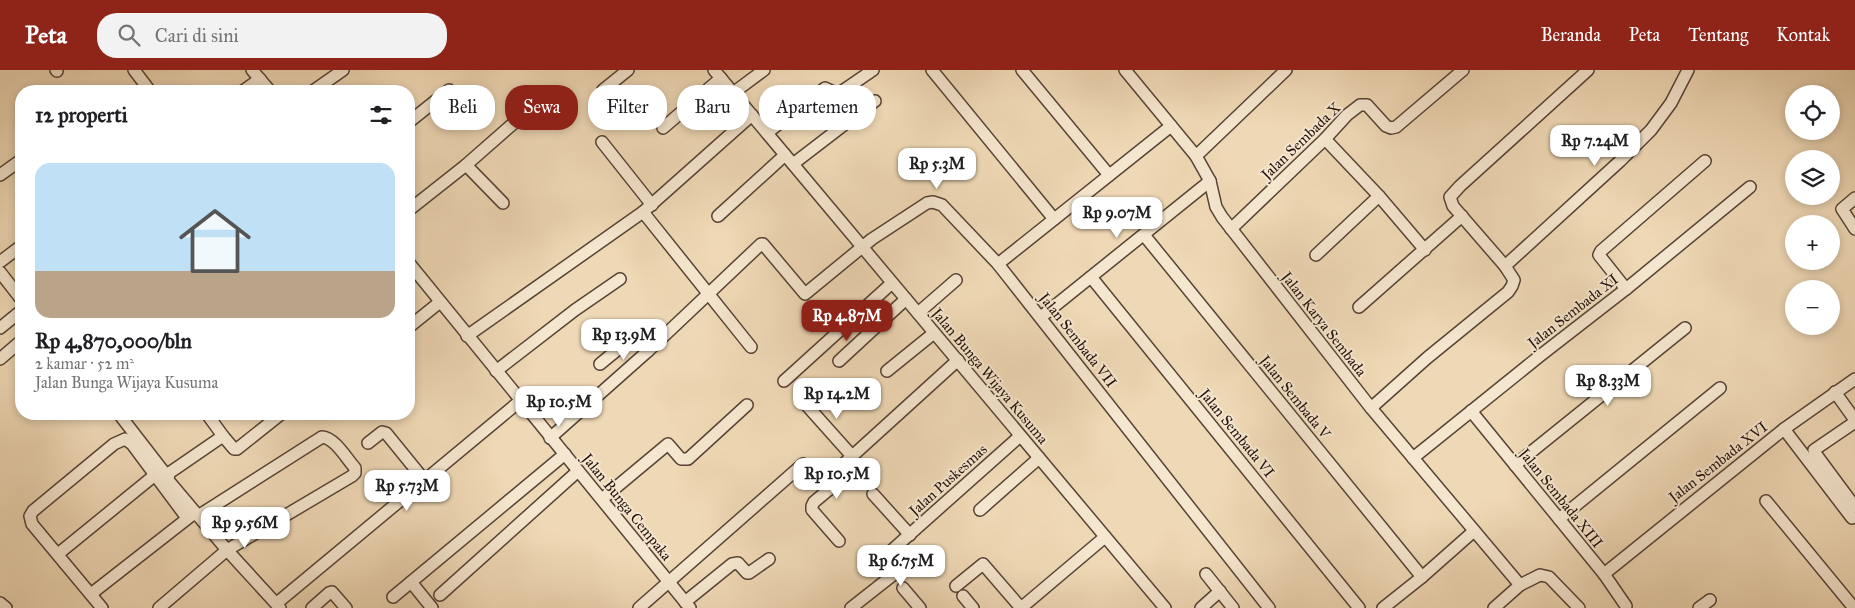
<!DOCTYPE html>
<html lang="id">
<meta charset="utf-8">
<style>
:root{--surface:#fff;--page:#f2f2f2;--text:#202124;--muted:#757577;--accent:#8f2418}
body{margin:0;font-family:"IM FELL Great Primer",serif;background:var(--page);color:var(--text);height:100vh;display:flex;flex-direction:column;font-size:19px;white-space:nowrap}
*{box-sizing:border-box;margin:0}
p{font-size:16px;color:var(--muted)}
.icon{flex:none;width:28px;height:28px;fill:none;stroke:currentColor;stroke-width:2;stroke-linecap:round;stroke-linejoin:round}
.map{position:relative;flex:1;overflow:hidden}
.drawer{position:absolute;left:15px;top:15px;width:400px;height:335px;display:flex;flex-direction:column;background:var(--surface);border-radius:20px;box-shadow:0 2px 8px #0003}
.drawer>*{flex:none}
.top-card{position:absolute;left:430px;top:15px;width:475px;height:45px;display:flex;gap:10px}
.fabs{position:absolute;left:1785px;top:15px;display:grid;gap:10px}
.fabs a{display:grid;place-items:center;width:55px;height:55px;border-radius:50%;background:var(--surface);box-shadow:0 2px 8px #0003;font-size:25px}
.price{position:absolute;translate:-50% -42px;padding:0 11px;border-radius:10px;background:#fff;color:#222;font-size:16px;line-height:32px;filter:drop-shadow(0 1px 2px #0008)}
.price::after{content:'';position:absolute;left:50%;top:30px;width:15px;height:11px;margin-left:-8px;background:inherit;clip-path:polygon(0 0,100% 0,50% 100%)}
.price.on{background:var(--accent);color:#fff}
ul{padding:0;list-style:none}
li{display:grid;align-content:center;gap:10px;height:265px;padding:0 20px}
li span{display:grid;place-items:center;height:155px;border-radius:15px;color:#555}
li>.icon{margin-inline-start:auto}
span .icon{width:90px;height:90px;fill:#fffc;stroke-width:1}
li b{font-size:21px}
h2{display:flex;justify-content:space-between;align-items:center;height:60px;padding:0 20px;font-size:21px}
.pill{padding:0 18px;border-radius:20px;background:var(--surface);box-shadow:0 2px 8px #0003;font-size:18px;line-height:45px}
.pill.on{background:var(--accent);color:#fff}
header{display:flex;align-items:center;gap:30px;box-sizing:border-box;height:70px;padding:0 25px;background:var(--accent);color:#fff}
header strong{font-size:24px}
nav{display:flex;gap:28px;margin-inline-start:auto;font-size:18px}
.search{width:350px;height:45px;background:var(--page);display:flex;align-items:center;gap:12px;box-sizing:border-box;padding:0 18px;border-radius:20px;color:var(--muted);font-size:19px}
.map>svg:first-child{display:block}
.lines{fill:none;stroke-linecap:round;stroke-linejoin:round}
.minor-casing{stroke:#574335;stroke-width:14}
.minor{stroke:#f5e6cf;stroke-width:11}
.labels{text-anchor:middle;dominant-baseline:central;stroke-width:4;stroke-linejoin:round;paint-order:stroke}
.street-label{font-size:15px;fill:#24110a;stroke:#f5e6cf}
</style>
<header>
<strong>Peta</strong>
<div class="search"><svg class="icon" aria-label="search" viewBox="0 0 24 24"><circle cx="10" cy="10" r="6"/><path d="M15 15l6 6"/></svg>Cari di sini</div>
<nav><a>Beranda</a><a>Peta</a><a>Tentang</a><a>Kontak</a></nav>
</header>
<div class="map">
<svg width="1855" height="538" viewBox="0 0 1855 538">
<rect width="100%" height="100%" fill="#efd8b5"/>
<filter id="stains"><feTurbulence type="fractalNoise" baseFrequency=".004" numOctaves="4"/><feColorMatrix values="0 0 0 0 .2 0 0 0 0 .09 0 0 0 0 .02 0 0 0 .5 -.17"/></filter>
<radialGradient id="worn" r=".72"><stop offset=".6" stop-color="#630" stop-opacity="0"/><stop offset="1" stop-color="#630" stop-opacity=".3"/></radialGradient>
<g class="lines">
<defs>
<g id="minor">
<polyline points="56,0 57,1"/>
<polyline points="134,0 150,21"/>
<polyline points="252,0 270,21"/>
<polyline points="714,0 1165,538"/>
<polyline points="932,0 1054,149"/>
<polyline points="1022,0 1109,105"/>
<polyline points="1125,0 1196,86 1210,111 1216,137 1222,147 1371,338 1520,515"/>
<polyline points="603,20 628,0"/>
<polyline points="243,21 260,9"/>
<polyline points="313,21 343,0"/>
<polyline points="733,23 764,0"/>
<polyline points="409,52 449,20"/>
<polyline points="663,58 721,8"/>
<polyline points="767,63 825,18 838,24 873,0"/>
<polyline points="1325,69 1379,126 1425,180"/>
<polyline points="602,72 652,135"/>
<polyline points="1196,86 1286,0"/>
<polyline points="793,94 875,31"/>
<polyline points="466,95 503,133"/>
<polyline points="0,105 21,90"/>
<polyline points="1855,128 1842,139 1855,159"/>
<polyline points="409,140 466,95 515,52"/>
<polyline points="643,142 751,277"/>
<polyline points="718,146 785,85"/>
<polyline points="1231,159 1325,69 1347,45 1360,35 1367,35 1386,56 1391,58 1396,57 1463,0"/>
<polyline points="1144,165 1422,507"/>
<polyline points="1316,185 1379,126"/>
<polyline points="0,192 21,176"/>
<polyline points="409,193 690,538"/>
<polyline points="998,194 1171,56"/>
<polyline points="1505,196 1620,91 1651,60 1671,33 1688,0"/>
<polyline points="0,202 21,229"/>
<polyline points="1091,207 1359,538"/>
<polyline points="1626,219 1599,185 1601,181 1705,91"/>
<polyline points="1359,237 1462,146"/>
<polyline points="918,243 956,210"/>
<polyline points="1041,247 1210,111"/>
<polyline points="409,257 440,232"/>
<polyline points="0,258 21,241"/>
<polyline points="467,266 643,142 752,45"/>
<polyline points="0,289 21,271"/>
<polyline points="839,291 906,229"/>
<polyline points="600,294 633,267 648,281"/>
<polyline points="496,301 575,240 620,209"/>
<polyline points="887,301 934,263"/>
<polyline points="784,311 892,213"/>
<polyline points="1835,322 1855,350"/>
<polyline points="802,330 852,386"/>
<polyline points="1371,338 1427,288 1508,222 1512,216 1514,210 1505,196 1453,136 1450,127 1460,116 1588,0"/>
<polyline points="1471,341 1604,504 1626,536"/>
<polyline points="119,344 167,406"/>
<polyline points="207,344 223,366 175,399 169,403 168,410 227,480 280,538"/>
<polyline points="1855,352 1814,380 1815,383 1855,437"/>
<polyline points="1784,359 1852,448"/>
<polyline points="223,366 234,379 237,379 281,344"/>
<polyline points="550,368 648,281 761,174 763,174 805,224 872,169 927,133 933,132 942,135 998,194 1269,538"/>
<polyline points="368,373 382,362 386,363 425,411"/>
<polyline points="1413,388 1541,285 1626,219 1750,117"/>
<polyline points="1515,395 1685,258"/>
<polyline points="873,424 910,465"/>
<polyline points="602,429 668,374 681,389 688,389 747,335"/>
<polyline points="1766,431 1854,538"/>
<polyline points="980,440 1039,388"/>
<polyline points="1559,449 1720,318"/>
<polyline points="839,471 812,440 812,436 814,432 838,412 839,410 838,399 958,290"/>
<polyline points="58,484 155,405"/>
<polyline points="1206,504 1233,538"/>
<polyline points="1604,504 1784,359 1855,309"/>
<polyline points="411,512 432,538"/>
<polyline points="956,516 983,494 1021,538"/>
<polyline points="903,518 920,538"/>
<polyline points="91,524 192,445"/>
<polyline points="440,525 578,401"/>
<polyline points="963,526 973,538"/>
<polyline points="393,527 565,384"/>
<polyline points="685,532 732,494 738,493 747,503 749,503 769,489"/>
<polyline points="0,533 6,538"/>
<polyline points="277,533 520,331"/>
<polyline points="102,538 32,454 30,446 33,441 114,374 125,369 132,374 187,448"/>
<path d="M159 538 227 480 352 406 355 403V398C346 388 335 368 322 367L198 446"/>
<polyline points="312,538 329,523 332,522 346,538"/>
<polyline points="639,538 803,394"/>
<polyline points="851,538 898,501 889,485 891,481 1020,366"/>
<polyline points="1021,538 1105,467"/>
<polyline points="1201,538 1220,521"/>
<polyline points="1383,538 1422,507 1474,461"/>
<polyline points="1494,538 1520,515 1540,505 1549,507 1579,538"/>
<polyline points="1699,538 1710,530"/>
</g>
</defs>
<use href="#minor" class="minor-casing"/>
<use href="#minor" class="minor"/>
</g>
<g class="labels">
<g class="street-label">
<text transform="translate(1301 71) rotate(-44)">Jalan Sembada X</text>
<text transform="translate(1573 241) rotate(-38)">Jalan Sembada XI</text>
<text transform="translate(1324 254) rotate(52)">Jalan Karya Sembada</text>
<text transform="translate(1078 270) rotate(52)">Jalan Sembada VII</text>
<text transform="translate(990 306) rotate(50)">Jalan Bunga Wijaya Kusuma</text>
<text transform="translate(1295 327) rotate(51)">Jalan Sembada V</text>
<text transform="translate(1237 363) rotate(51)">Jalan Sembada VI</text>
<text transform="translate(1718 392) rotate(-38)">Jalan Sembada XVI</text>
<text transform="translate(948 410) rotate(-42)">Jalan Puskesmas</text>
<text transform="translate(1561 428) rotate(51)">Jalan Sembada XIII</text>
<text transform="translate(627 437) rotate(51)">Jalan Bunga Cempaka</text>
</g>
</g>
<rect width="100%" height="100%" filter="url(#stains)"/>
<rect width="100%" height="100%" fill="url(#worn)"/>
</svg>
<div class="fabs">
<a><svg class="icon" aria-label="locate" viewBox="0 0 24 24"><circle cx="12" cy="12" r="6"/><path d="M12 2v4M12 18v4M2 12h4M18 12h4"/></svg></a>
<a><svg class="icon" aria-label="layers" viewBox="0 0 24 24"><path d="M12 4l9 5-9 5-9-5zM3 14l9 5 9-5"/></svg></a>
<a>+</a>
<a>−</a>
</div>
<b class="price" style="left:1595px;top:97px">Rp 7.24M</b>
<b class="price" style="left:937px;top:120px">Rp 5.3M</b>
<b class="price" style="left:1117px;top:169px">Rp 9.07M</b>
<b class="price on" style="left:847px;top:272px">Rp 4.87M</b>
<b class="price" style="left:624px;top:291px">Rp 13.9M</b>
<b class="price" style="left:1608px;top:337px">Rp 8.33M</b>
<b class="price" style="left:837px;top:350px">Rp 14.2M</b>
<b class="price" style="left:559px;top:358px">Rp 10.5M</b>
<b class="price" style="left:837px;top:430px">Rp 10.5M</b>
<b class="price" style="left:407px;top:442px">Rp 5.73M</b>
<b class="price" style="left:245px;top:479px">Rp 9.56M</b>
<b class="price" style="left:901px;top:517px">Rp 6.75M</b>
<div class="top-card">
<a class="pill">Beli</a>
<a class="pill on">Sewa</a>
<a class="pill">Filter</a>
<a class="pill">Baru</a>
<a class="pill">Apartemen</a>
</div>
<section class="drawer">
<h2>12 properti<svg class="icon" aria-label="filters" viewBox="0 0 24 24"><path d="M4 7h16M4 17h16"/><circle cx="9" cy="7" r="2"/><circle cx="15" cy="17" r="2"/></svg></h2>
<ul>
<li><span style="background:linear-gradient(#bfe0f5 70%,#b9a48a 0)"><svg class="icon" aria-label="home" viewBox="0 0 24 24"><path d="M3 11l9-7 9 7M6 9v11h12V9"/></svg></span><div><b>Rp 4,870,000/bln</b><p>2 kamar · 52 m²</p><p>Jalan Bunga Wijaya Kusuma</p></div></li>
</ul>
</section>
</div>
